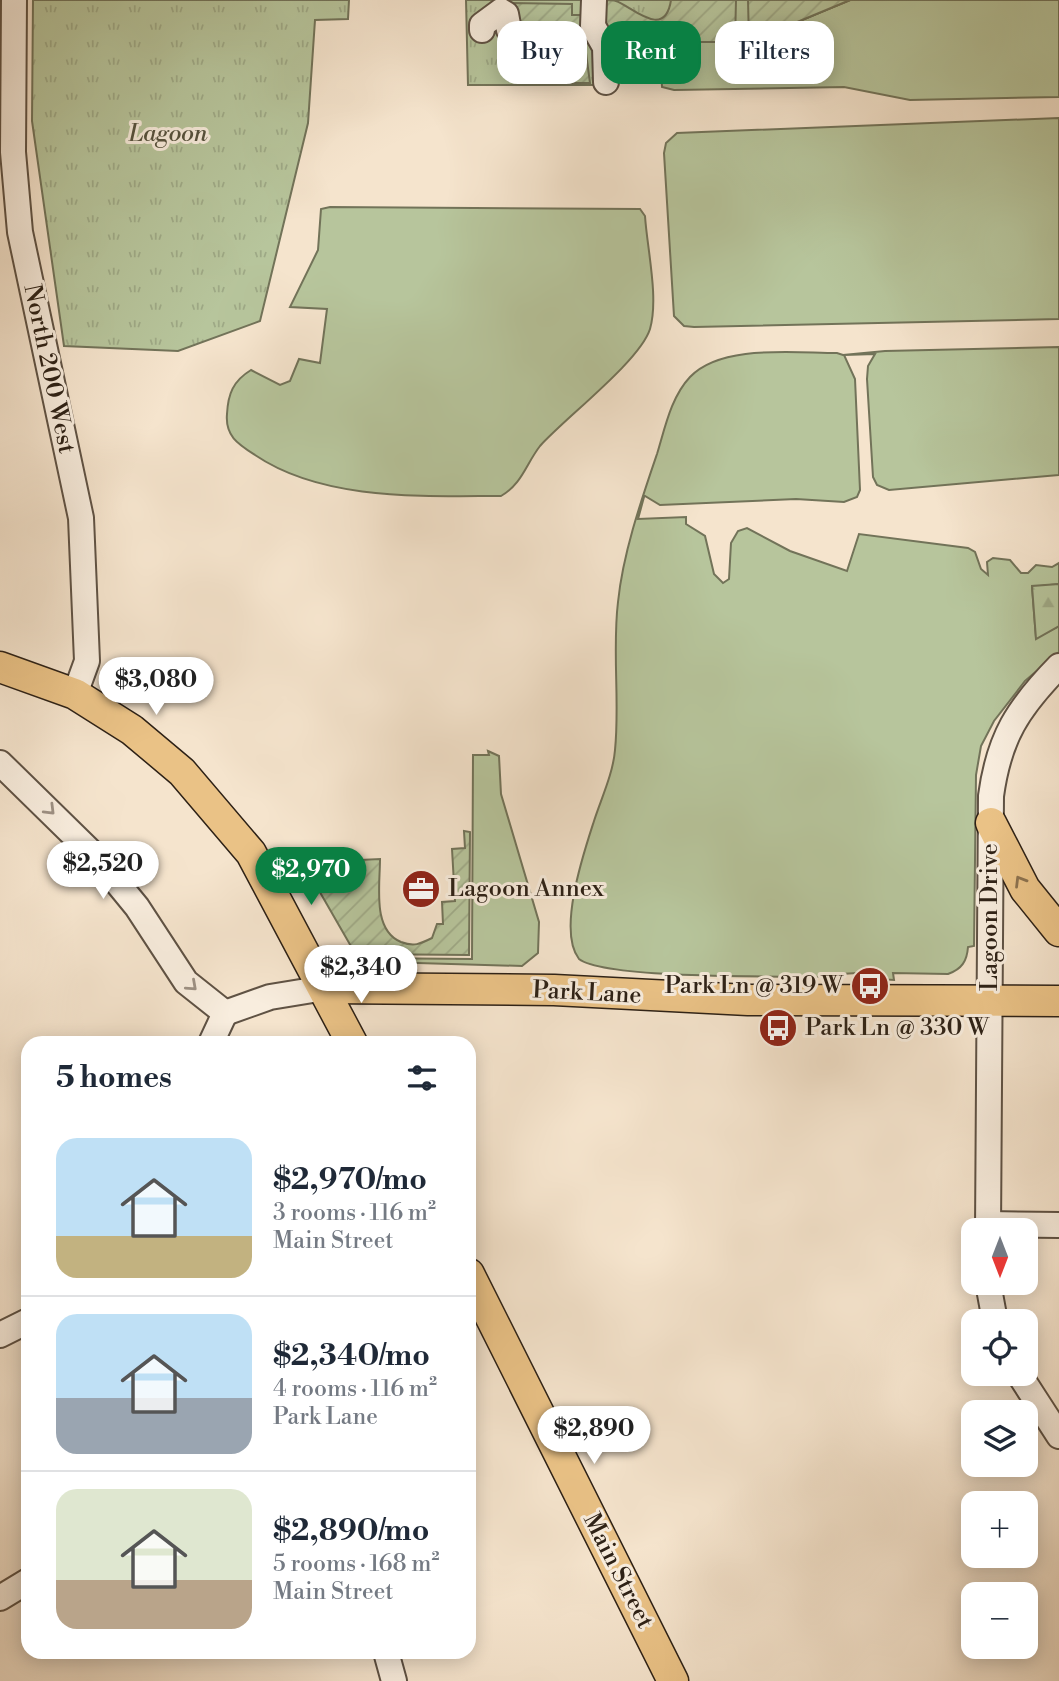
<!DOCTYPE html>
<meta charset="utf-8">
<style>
:root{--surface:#fff;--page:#f6f6f7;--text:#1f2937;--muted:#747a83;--line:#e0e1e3;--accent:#0b8043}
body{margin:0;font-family:"Libre Bodoni",serif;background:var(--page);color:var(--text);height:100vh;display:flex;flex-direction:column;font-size:26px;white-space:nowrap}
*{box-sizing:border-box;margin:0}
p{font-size:23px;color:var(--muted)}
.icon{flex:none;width:38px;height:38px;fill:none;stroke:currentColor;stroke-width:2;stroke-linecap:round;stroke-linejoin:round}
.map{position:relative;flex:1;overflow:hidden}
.side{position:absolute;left:21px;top:1036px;width:455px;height:623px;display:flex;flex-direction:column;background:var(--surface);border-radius:21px;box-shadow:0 4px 18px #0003}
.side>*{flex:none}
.hud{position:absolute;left:497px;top:21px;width:457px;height:63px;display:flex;gap:14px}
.needle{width:46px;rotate:180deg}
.fabs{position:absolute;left:961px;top:1218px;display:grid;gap:14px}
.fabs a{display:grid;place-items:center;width:77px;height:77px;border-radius:14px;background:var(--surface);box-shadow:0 4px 18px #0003;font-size:35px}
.price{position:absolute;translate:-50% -60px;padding:0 16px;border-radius:24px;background:#fff;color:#222;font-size:23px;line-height:46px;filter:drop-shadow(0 2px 4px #0008)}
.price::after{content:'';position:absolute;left:50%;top:42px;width:21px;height:16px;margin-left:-10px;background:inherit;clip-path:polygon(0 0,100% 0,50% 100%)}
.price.on{background:var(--accent);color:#fff}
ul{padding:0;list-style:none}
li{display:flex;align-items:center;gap:21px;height:175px;padding:0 35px}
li+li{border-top:2px solid var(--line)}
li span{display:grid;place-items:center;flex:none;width:196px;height:140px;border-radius:21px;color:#555}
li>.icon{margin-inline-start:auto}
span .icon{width:84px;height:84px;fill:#fffc;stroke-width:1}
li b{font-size:30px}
h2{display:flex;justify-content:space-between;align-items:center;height:84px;padding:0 35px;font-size:30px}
.tag{padding:0 24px;border-radius:21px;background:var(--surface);box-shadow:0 4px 18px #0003;font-size:24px;line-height:63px}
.tag.on{background:var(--accent);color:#fff}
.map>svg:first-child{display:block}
.grass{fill:#b7c59c;stroke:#727359;stroke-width:2}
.forest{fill:url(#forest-firs);stroke:#727359;stroke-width:2}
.park{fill:url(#park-tufts);stroke:#727359;stroke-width:2}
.garden{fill:url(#garden-furrows);stroke:#727359;stroke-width:2}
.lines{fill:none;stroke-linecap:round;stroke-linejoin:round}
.minor-casing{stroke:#5f5244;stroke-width:28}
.major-casing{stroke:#2d2116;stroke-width:33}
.minor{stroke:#f8edde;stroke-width:24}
.major{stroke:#eac286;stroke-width:30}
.oneway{stroke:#9d9184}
.oneway2{stroke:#8c724e}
.labels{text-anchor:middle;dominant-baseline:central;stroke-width:6;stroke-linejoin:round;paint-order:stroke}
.park-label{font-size:24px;font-style:italic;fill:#56523e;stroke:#f8edde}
.street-label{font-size:24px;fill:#2d2116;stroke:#f8edde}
.poi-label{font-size:24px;fill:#2d2116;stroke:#f8edde;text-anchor:start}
</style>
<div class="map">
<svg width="1059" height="1681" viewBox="0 0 1059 1681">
<defs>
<pattern id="forest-firs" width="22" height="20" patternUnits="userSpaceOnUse" patternTransform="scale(1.75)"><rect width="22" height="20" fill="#b7c59c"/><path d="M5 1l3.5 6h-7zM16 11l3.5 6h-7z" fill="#9ea986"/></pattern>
<pattern id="park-tufts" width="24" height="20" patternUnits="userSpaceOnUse" patternTransform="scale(1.75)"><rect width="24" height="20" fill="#b7c59c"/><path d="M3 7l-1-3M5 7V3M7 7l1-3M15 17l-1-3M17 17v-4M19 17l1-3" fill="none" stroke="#9ea986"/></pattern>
<pattern id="garden-furrows" width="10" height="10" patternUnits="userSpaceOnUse" patternTransform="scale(1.75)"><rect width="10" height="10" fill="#b7c59c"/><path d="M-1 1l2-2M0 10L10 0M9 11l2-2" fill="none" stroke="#9ea986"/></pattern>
</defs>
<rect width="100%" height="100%" fill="#f5e4cd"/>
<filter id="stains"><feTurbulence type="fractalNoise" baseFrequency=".00286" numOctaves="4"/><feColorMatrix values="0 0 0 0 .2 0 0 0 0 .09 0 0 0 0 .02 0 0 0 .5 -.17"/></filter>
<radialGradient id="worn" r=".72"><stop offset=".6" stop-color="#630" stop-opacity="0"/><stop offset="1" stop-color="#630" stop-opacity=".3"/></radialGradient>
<g class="grass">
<polygon points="850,0 1059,0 1059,97 910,100 844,87 674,90 662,87 660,42 749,42"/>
<polygon points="1059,118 1059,319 694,327 684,326 674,316 664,153 666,143 677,133"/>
<path d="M330 207 640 209 645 216C647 248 659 298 650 329 640 361 565 418 540 446 526 464 522 484 501 496 421 496 323 501 255 455 238 444 225 436 227 414 228 394 233 381 251 370L280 385 290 381 299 359 320 363 327 309 290 307 318 250 321 209Z"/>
<path d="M1059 347V475L889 490 877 485 873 477 867 379 868 366 875 354 844 355 855 379 860 490 857 497 844 502 796 499 660 505 645 496 644 497 638 519 686 517V524L705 536 714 574 723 583 729 579 731 543 738 531 747 528 790 551 847 571 859 534 968 548 975 552 981 569 988 575 987 562 993 558 1010 560 1021 573H1028L1036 565 1052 567 1059 563V584L1032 587 1036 638 1059 626V652L1025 681 994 721 981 746 976 775 974 946 968 947C967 961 962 969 948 974L893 973 894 980 861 978 857 973 841 974 839 977C794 976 606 980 579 959 557 931 584 852 594 821 601 799 613 774 615 750 620 701 612 651 618 602 623 553 641 501 657 454 665 428 671 397 690 377 721 344 794 353 837 353L843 355 885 351Z"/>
<polygon points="488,751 499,756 501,794 539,922 538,953 522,966 350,961 358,958 472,959 473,755 489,755"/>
</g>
<polygon class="forest" points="1059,584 1059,626 1036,639 1032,586"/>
<g class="park">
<polygon points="33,0 349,0 348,19 315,20 308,123 260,321 178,351 64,346 32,121"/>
<polygon points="466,0 850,0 749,42 615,42 618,85 468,85"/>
</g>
<g class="garden">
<path d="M604 0C606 0 614 0 616 1 631 6 665 41 671 0H736L735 42H615L603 28Z"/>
<polygon points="748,0 850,0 749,42"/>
<polygon points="512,3 572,4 572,15 582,15 589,41 584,43 574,30 567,35 557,26 520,26 509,9"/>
<path d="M586 53 590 83H523V58C531 85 571 89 575 57Z"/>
<path d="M464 831 470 832 469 955 356 954 355 948H352L298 854H315L317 862 380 859C380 886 372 930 401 942 414 947 420 944 432 938L437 924H443L442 902 455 901 452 849 465 848Z"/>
</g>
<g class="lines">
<defs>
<g id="minor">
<polyline points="14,0 13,152 20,232 81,518 87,661 75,694"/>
<polyline points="594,0 593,26 605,47 606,82"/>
<polyline points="482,30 482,25 501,11 506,14 509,30"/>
<polyline points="0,763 96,857 137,907 186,982 225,1013"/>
<polyline points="225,1013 270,997 325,988"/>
<polyline points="211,1043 225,1013"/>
<polyline points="988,1224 1059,1225"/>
<path d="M988 1230 991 796C999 737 1018 708 1059 666"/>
<polyline points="988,1283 995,1321"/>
<polyline points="0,1335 28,1321"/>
<polyline points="1019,1374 1059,1436"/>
<polyline points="0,1598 28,1581"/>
<polyline points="386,1652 394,1681"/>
</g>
<g id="major">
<polyline points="0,667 75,694 132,730 182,772 251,853 352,1043"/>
<polyline points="991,823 1025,889 1059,931"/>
<polyline points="325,988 554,990 748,1000 1059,1001"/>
<polyline points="469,1274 673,1681"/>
</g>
</defs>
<use href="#minor" class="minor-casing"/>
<use href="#major" class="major-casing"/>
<use href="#minor" class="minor"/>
<use href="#major" class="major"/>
</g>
<defs><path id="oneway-chevron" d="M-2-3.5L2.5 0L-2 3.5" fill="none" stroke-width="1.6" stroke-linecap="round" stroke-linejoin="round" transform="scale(1.75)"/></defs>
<g class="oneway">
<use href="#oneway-chevron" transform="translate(50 810) rotate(45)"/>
<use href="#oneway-chevron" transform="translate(192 986) rotate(42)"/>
</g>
<use class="oneway2" href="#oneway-chevron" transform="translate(1020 881) rotate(-121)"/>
<defs>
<symbol id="office-disc" viewBox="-11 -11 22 22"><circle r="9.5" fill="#8f2418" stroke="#f8edde"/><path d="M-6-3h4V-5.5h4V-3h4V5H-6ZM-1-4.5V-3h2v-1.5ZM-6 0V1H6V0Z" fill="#fff"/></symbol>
<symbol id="bus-disc" viewBox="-11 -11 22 22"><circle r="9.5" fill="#8f2418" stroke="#f8edde"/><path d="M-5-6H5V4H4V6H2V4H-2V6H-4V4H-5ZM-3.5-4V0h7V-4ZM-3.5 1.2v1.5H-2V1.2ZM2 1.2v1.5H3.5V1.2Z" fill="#fff"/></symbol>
</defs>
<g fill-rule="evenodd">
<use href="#office-disc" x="399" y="867" width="44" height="44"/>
<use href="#bus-disc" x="848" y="964" width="44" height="44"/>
<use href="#bus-disc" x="756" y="1006" width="44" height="44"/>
</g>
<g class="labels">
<g class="park-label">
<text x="168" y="134">Lagoon</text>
</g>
<g class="street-label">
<text transform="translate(49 369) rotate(78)">North 200 West</text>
<text transform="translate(990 917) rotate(-90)">Lagoon Drive</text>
<text transform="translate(587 993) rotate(3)">Park Lane</text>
<text transform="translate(618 1571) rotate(63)">Main Street</text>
</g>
<g class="poi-label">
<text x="448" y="889">Lagoon Annex</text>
<text x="843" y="986" text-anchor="end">Park Ln @ 319 W</text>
<text x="805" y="1028">Park Ln @ 330 W</text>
</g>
</g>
<rect width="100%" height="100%" filter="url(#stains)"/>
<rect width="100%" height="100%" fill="url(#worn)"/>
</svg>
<div class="fabs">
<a><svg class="needle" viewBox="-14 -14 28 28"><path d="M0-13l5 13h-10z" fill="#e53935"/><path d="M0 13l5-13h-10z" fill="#747a83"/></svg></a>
<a><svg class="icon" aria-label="locate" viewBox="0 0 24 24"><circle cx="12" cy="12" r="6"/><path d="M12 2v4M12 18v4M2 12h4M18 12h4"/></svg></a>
<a><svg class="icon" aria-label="layers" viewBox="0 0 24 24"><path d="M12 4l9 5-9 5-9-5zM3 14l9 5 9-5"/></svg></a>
<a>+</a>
<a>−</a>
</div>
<b class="price" style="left:156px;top:717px">$3,080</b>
<b class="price" style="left:103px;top:901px">$2,520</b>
<b class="price on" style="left:311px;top:907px">$2,970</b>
<b class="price" style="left:361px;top:1005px">$2,340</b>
<b class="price" style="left:594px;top:1466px">$2,890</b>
<div class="hud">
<a class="tag">Buy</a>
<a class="tag on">Rent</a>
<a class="tag">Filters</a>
</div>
<section class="side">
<h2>5 homes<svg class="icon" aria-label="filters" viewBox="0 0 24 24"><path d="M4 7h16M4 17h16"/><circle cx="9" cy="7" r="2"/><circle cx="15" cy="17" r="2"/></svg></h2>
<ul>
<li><span style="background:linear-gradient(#bfe0f5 70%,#c2b280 0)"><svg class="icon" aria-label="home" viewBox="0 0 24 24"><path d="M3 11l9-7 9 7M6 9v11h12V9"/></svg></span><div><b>$2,970/mo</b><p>3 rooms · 116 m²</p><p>Main Street</p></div></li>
<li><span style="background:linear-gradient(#bfe0f5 60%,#9aa5b1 0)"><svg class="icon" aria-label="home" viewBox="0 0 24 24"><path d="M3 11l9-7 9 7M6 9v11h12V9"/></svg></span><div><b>$2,340/mo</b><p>4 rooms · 116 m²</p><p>Park Lane</p></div></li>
<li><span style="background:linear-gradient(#dfe7d0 65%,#b9a48a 0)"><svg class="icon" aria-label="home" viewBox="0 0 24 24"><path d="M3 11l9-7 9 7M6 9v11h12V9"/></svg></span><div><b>$2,890/mo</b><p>5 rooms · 168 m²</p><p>Main Street</p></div></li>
</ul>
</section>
</div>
